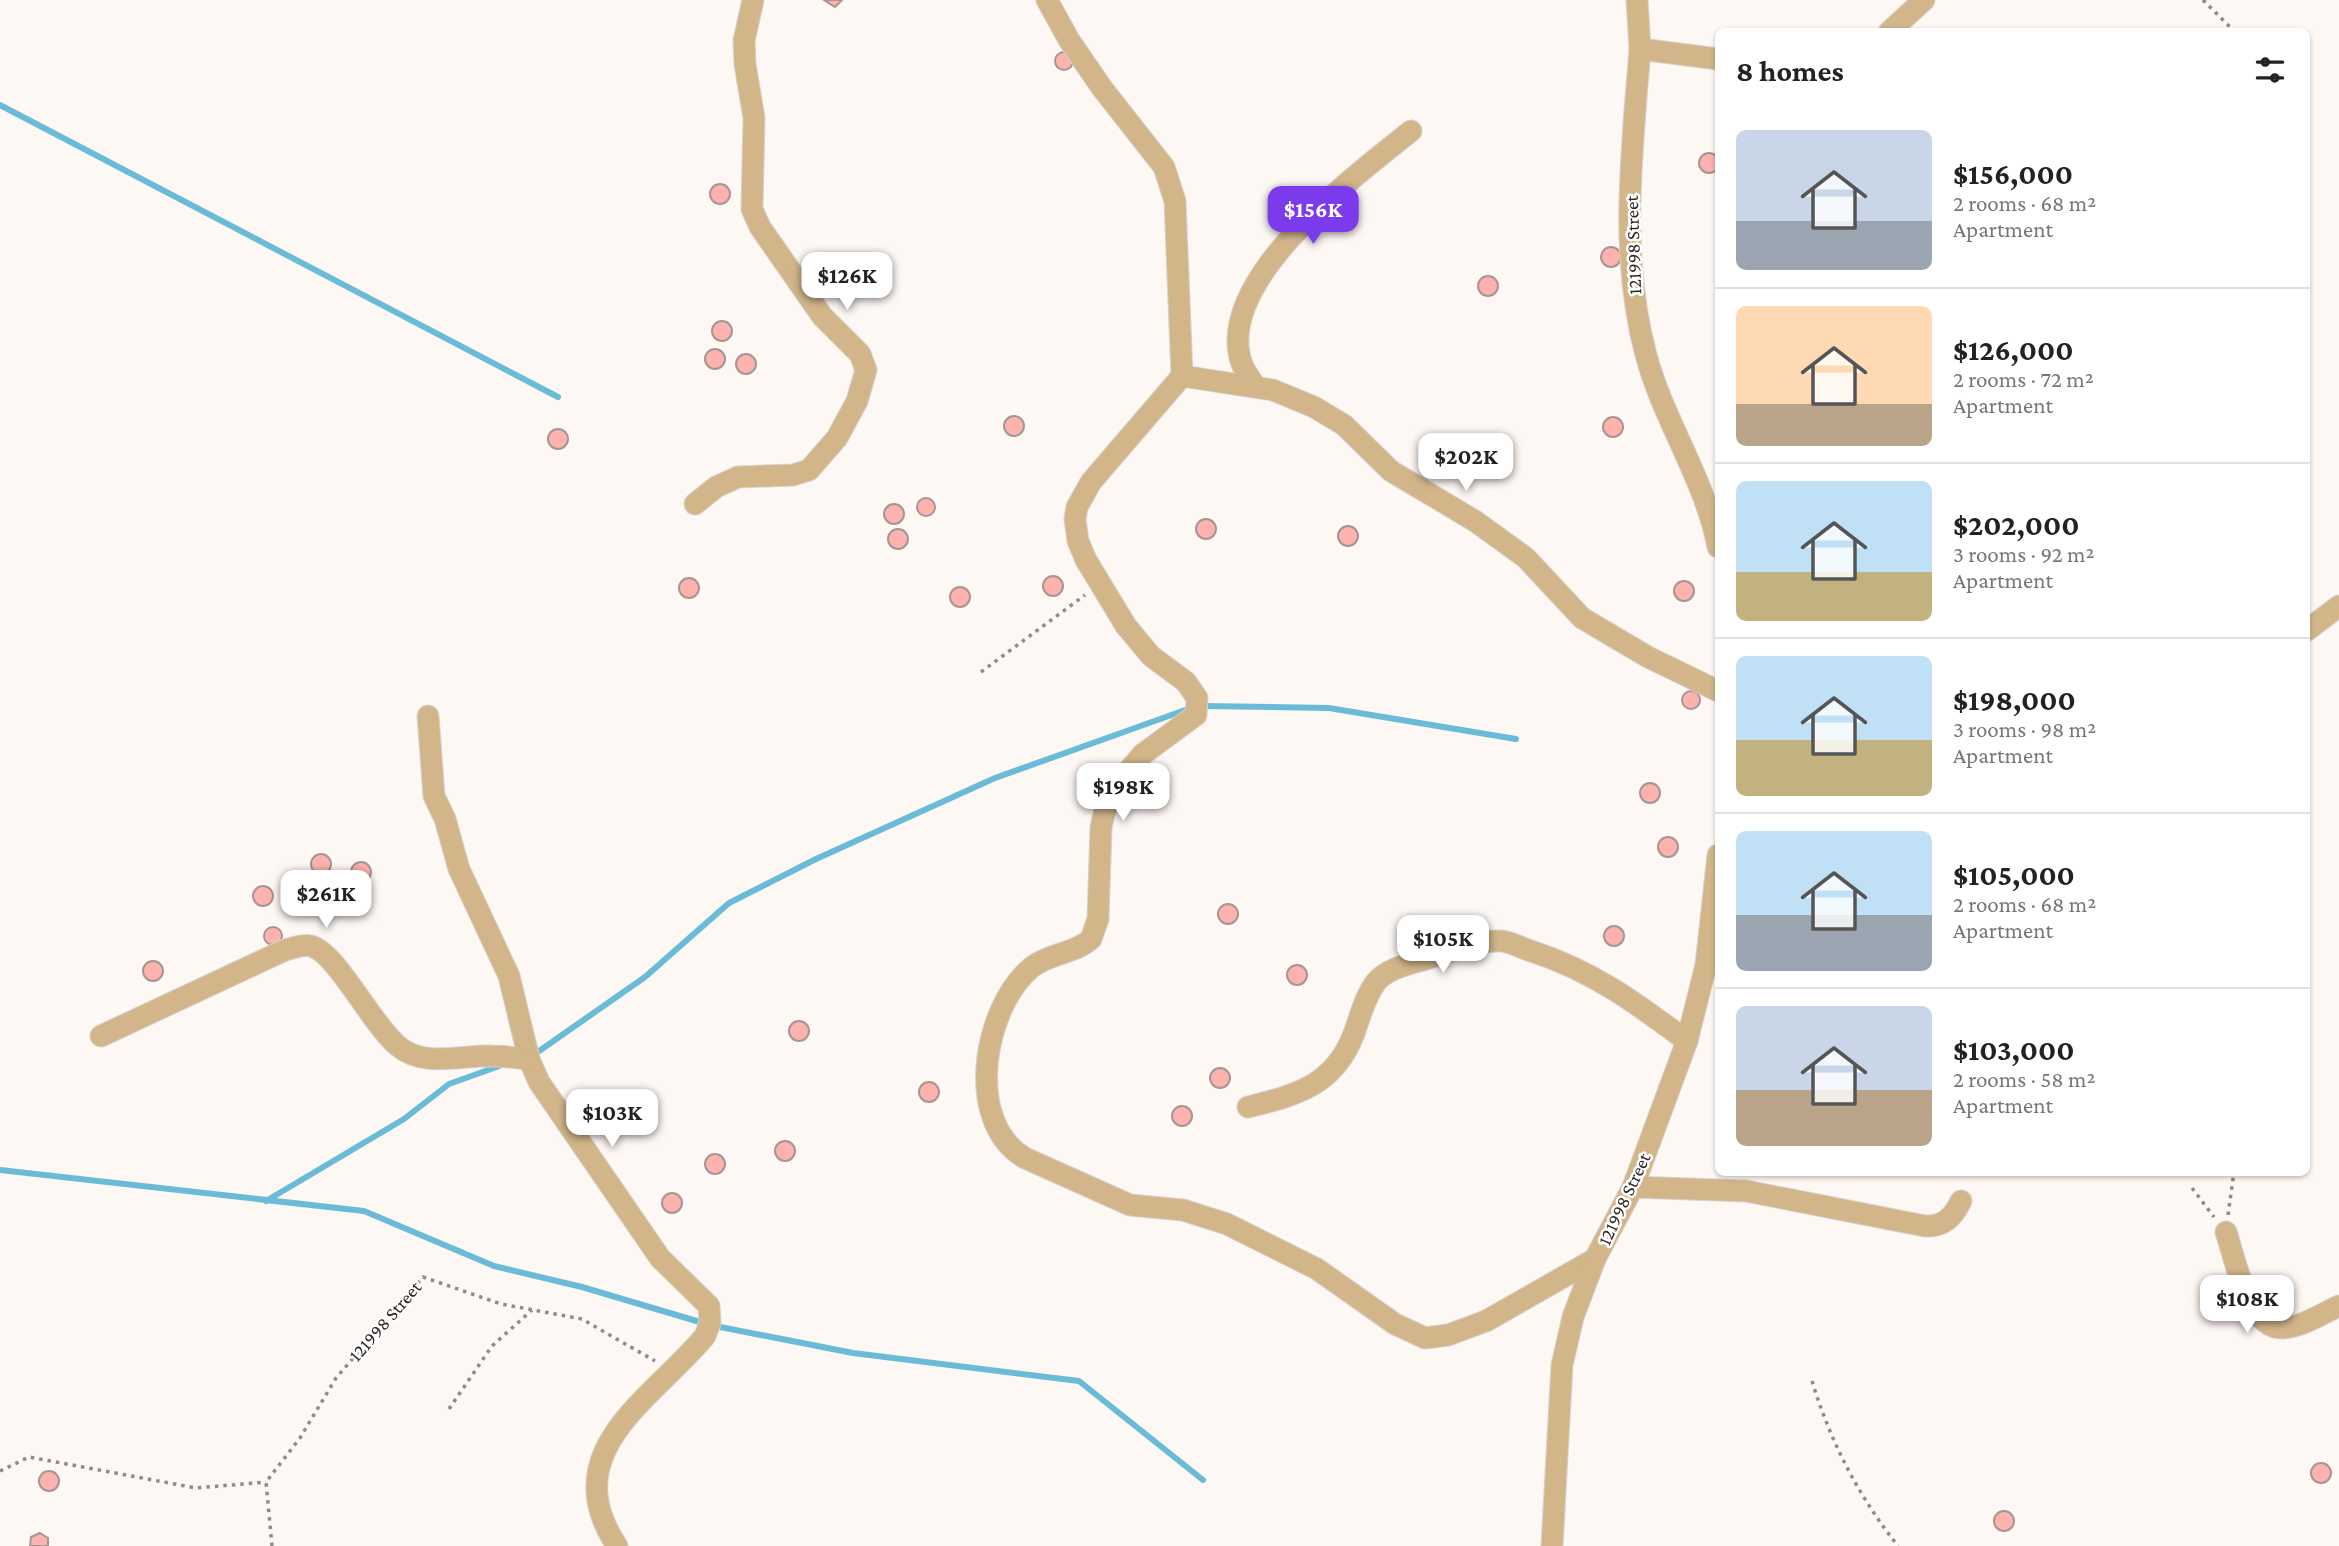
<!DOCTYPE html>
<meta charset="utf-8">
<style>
:root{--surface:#fff;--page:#f2f2f2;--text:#222;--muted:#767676;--line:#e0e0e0;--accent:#7c3aed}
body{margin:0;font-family:"Crimson Pro",serif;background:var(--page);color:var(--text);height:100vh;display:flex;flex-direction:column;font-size:26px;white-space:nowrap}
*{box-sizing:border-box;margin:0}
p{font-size:23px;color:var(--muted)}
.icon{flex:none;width:38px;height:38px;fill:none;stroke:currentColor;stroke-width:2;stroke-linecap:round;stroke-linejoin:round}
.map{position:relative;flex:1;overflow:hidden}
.panel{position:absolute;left:1715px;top:28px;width:595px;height:1148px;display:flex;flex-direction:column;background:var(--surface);border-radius:10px;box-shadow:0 2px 5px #0004}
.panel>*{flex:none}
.price{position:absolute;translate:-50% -60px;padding:0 16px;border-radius:14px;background:#fff;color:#222;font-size:23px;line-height:46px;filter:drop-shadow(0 2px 4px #0008)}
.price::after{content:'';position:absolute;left:50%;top:42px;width:21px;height:16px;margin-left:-10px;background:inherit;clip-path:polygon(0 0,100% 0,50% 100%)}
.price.current{background:var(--accent);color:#fff}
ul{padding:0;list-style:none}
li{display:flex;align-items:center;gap:21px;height:175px;padding:0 21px}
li+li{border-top:2px solid var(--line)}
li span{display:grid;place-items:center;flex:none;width:196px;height:140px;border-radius:10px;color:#555}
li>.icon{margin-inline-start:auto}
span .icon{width:84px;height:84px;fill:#fffc;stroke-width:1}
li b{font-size:30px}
h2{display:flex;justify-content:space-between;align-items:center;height:84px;padding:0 21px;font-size:30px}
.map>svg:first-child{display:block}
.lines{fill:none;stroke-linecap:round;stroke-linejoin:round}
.stream{stroke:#6abbd7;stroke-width:6}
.building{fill:#feb2ad;stroke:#a59594;stroke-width:2}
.minor-casing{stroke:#d8d2cf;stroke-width:23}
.path{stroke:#918b88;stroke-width:3.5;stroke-dasharray:3.5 5;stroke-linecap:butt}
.minor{stroke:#d2b68a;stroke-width:21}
.labels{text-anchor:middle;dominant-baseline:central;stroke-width:5;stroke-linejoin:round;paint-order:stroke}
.street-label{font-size:19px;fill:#2c2624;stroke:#fff}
</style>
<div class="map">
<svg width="2339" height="1546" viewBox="0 0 2339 1546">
<rect width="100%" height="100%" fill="#fef8f5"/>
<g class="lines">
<g class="stream">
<polyline points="0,105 558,397"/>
<polyline points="1202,706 1329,708 1516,739"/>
<polyline points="532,1056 645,977 729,903 816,859 995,778 1191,708"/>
<polyline points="0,1170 364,1211 494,1266 582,1287 710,1325 853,1353 1079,1381 1203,1480"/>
<polyline points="266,1201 404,1119 449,1084 502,1065"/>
</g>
</g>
<g class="building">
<polygon points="824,0 842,0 835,7"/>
<circle cx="1064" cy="61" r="9"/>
<circle cx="1709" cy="163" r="10"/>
<circle cx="720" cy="194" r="10"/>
<circle cx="1611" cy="257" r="10"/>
<circle cx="1488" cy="286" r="10"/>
<circle cx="722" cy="331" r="10"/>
<circle cx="715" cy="359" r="10"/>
<circle cx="746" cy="364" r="10"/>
<circle cx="1014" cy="426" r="10"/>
<circle cx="1613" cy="427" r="10"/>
<circle cx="558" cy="439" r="10"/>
<circle cx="926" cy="507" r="9"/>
<circle cx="894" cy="514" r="10"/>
<circle cx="1206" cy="529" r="10"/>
<circle cx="1348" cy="536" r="10"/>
<circle cx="898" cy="539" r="10"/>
<circle cx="1053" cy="586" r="10"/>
<circle cx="689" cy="588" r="10"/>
<circle cx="1684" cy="591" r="10"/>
<circle cx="960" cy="597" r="10"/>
<circle cx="1691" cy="700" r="9"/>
<circle cx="1650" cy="793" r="10"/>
<circle cx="1668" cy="847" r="10"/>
<circle cx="321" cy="864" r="10"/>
<circle cx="361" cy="872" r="10"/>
<circle cx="263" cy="896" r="10"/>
<circle cx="1228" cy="914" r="10"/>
<circle cx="1614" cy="936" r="10"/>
<circle cx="273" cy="936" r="9"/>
<circle cx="153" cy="971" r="10"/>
<circle cx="1297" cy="975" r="10"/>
<circle cx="799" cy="1031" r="10"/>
<circle cx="1220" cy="1078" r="10"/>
<circle cx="929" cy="1092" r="10"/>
<circle cx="1182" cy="1116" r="10"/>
<circle cx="785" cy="1151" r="10"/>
<circle cx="715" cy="1164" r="10"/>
<circle cx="672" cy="1203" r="10"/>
<circle cx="2321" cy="1473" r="10"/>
<circle cx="49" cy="1481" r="10"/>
<circle cx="2004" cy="1521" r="10"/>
<polygon points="40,1533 48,1538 48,1546 30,1546 31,1537"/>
</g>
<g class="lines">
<defs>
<g id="minor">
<path d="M1047 0 1069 40 1102 88 1164 167 1175 201 1182 376 1091 482 1077 507 1075 519 1078 541 1086 560 1126 626 1151 656 1186 682 1197 698 1196 715 1143 754 1130 769 1105 810 1101 827 1098 919 1091 939C1074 954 1050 953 1032 967 984 1006 963 1122 1025 1158L1130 1205 1183 1210 1227 1224 1317 1269 1395 1324 1425 1338 1448 1335 1486 1321 1595 1259"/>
<polyline points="1637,0 1640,49"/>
<polyline points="1889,32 1924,0"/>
<path d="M1718 59 1640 49C1632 151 1619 255 1646 355 1664 422 1705 479 1718 547"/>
<polyline points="1182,376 1273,390 1314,407 1344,425 1391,471 1475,521 1526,558 1582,618 1648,657 1718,691"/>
<path d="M1256 387C1251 380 1245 372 1242 364 1212 282 1356 175 1411 131"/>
<polyline points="695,504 716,487 738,477 793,475 809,470 837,438 857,401 866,370 860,354 822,316 760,227 752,209 754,118 745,64 744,41 753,0"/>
<polyline points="2306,631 2339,606"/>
<path d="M428 716 434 796 445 819 459 869 509 976 529 1059 539 1082 660 1258 709 1306 710 1323 705 1336C653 1399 554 1451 617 1546"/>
<path d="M101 1036 285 950C294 948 302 944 311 946 336 952 372 1025 398 1046 424 1068 461 1055 491 1056 504 1056 516 1058 529 1059"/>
<path d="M1248 1107C1296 1095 1333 1086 1353 1036 1360 1018 1364 998 1376 982 1389 967 1411 964 1429 958 1453 950 1474 940 1501 941 1512 942 1521 948 1531 951 1593 971 1636 1003 1687 1041"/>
<path d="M1633 1187 1746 1191 1925 1226C1944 1227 1953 1217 1961 1201"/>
<path d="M2226 1232C2235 1258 2248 1331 2284 1328 2304 1326 2321 1314 2339 1306"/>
<polyline points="1552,1546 1562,1365 1573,1317 1595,1259 1633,1187 1687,1041 1706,965 1718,855"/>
</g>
</defs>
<use href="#minor" class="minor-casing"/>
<g class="path">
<polyline points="2203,0 2235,32"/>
<polyline points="981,672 1085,595"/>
<polyline points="2192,1188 2214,1217"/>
<polyline points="2228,1215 2234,1172"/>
<path d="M1812 1381C1830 1441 1859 1497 1898 1546"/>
<polyline points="449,1409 492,1346 532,1310"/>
<polyline points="0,1471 29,1457 196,1488 266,1482"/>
<polyline points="272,1546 266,1482 300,1438 336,1378 423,1277 501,1304 582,1319 655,1361"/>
</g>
<use href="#minor" class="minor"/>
</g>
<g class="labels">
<g class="street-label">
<text transform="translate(1633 245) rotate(-92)">121998 Street</text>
<text transform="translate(1624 1199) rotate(-65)">121998 Street</text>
<text transform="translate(385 1321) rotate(-49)">121998 Street</text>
</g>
</g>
</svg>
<b class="price current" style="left:1313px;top:246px">$156K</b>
<b class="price" style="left:847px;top:312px">$126K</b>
<b class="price" style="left:1466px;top:493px">$202K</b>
<b class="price" style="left:1123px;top:823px">$198K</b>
<b class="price" style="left:326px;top:930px">$261K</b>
<b class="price" style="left:1443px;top:975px">$105K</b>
<b class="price" style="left:612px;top:1149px">$103K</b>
<b class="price" style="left:2247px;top:1335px">$108K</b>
<section class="panel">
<h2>8 homes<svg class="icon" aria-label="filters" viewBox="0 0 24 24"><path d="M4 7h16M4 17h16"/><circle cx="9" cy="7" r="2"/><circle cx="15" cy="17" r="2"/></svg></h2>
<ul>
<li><span style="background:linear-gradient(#c9d6e8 65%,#9aa5b1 0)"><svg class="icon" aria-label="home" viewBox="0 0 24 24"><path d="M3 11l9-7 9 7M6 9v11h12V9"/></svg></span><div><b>$156,000</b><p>2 rooms · 68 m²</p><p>Apartment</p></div></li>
<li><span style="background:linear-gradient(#ffd9b3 70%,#b9a48a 0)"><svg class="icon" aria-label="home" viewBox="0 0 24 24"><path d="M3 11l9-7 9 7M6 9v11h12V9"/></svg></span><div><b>$126,000</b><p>2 rooms · 72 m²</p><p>Apartment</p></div></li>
<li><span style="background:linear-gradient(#bfe0f5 65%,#c2b280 0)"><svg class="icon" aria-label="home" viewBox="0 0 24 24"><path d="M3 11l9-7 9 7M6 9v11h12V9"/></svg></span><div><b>$202,000</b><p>3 rooms · 92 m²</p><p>Apartment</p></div></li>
<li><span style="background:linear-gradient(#bfe0f5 60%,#c2b280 0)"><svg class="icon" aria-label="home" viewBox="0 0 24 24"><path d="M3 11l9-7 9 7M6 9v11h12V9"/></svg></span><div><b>$198,000</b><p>3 rooms · 98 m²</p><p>Apartment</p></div></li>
<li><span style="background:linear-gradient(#bfe0f5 60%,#9aa5b1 0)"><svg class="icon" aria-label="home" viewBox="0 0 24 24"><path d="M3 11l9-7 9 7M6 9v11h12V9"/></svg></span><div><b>$105,000</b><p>2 rooms · 68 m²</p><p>Apartment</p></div></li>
<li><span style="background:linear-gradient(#c9d6e8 60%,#b9a48a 0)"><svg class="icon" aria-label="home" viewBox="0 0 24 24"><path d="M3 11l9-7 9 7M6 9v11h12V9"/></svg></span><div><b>$103,000</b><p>2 rooms · 58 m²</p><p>Apartment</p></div></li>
</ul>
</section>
</div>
